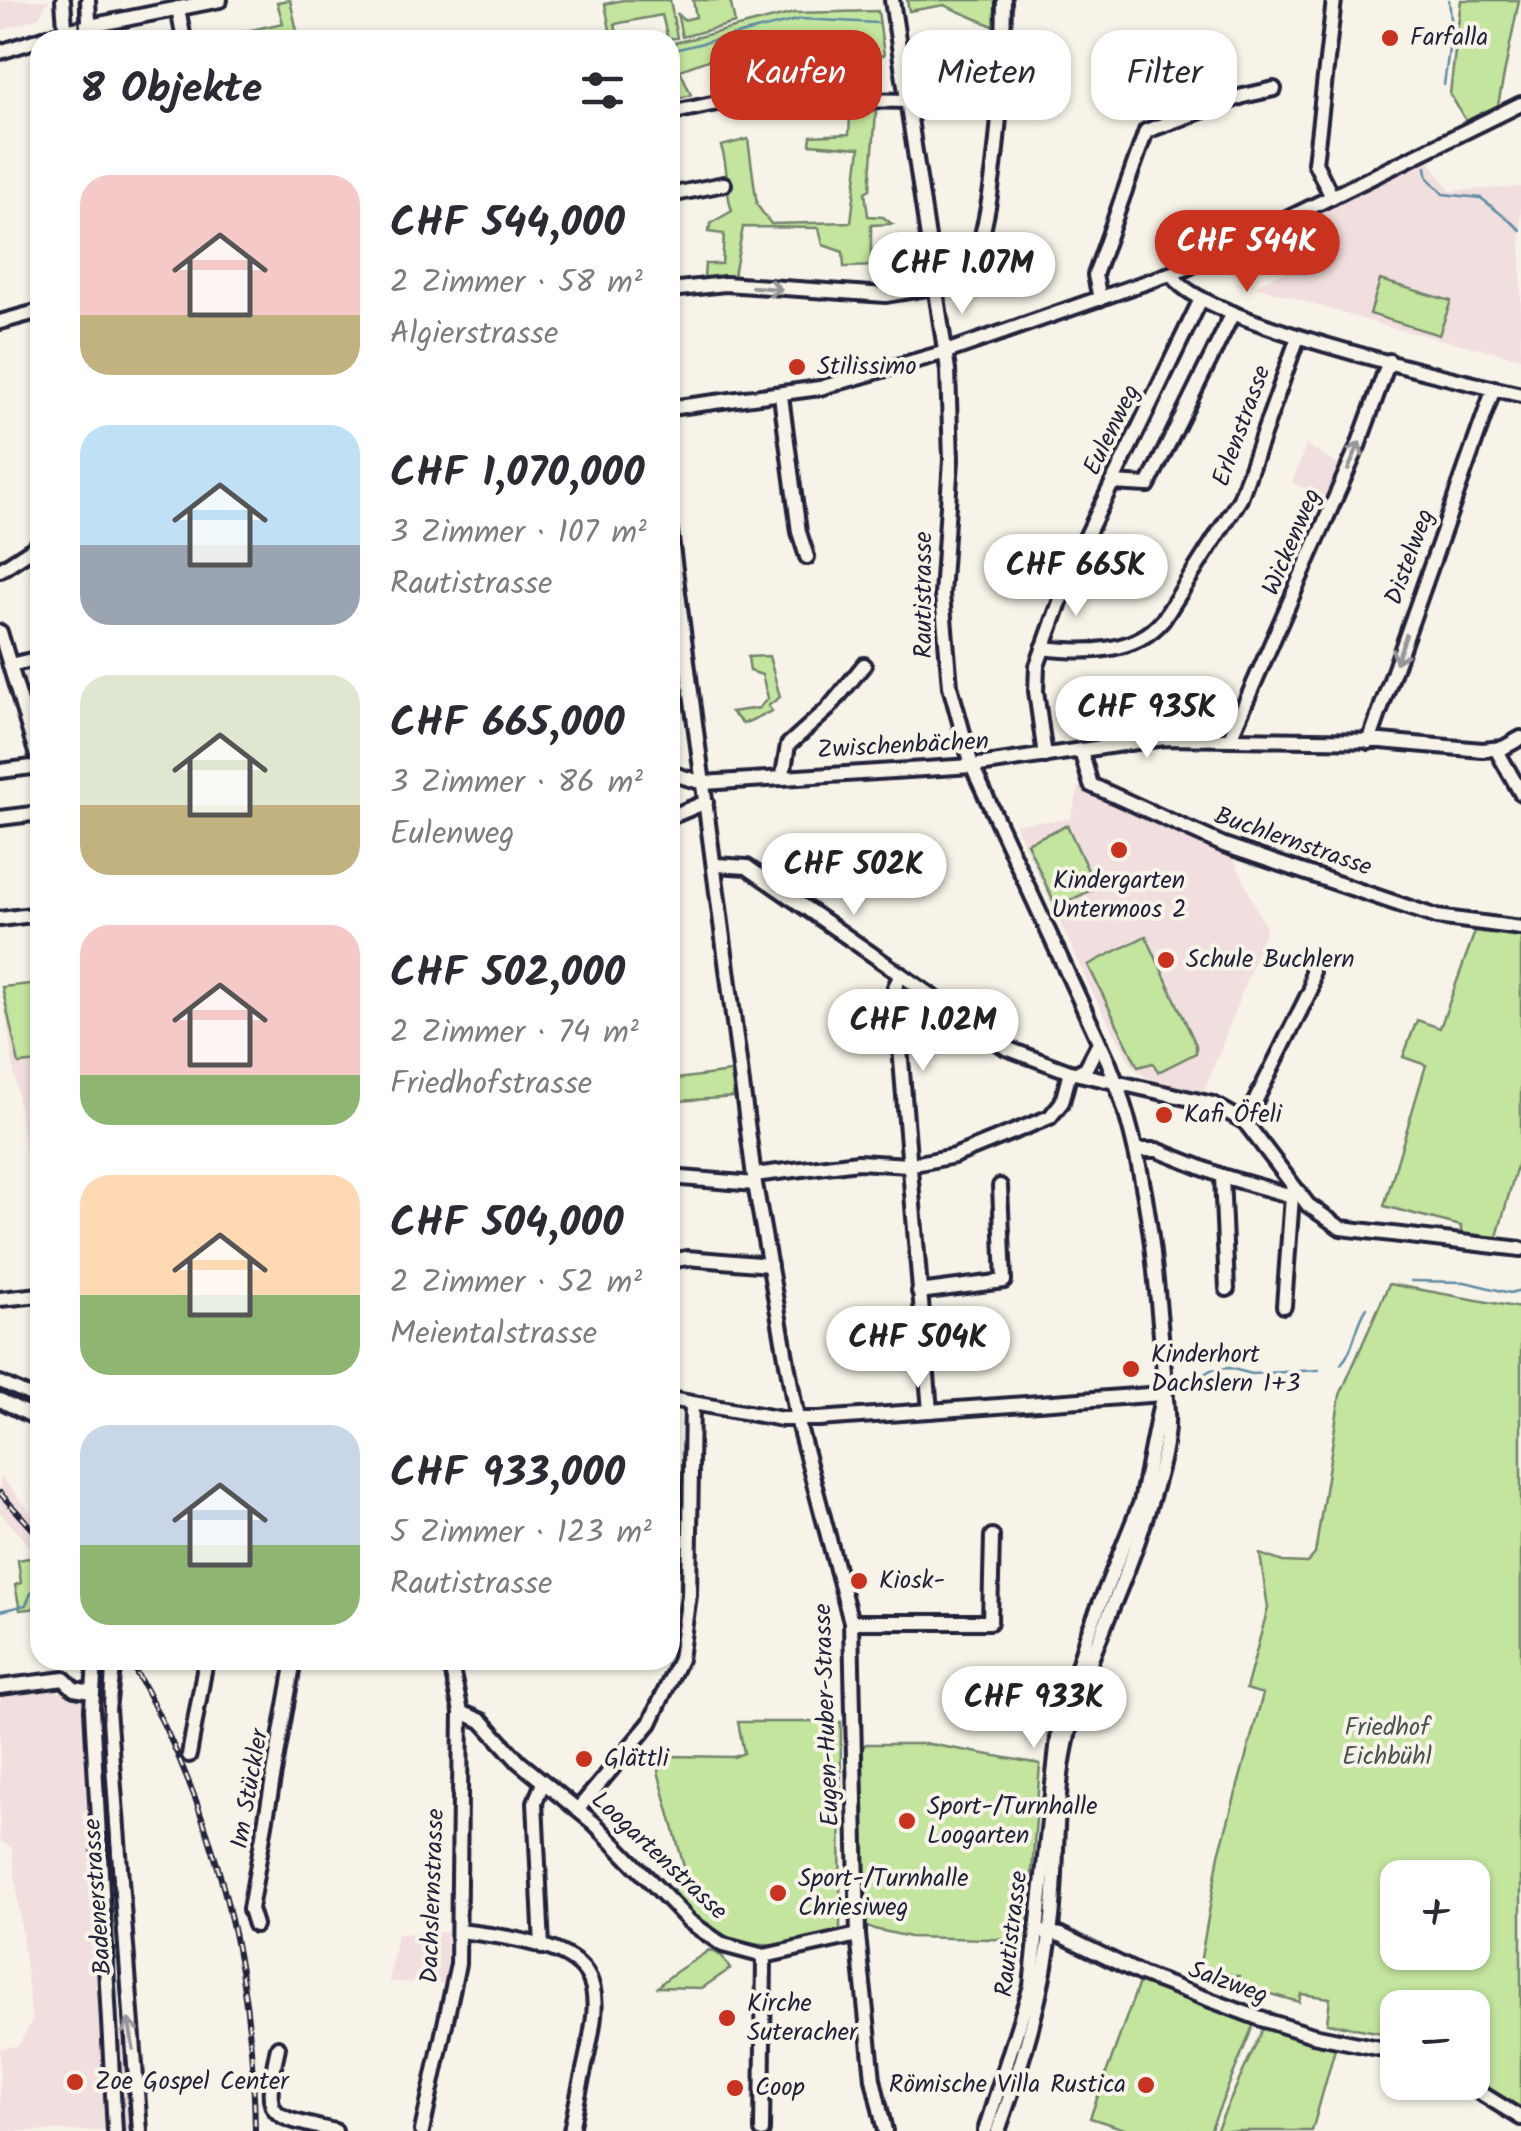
<!DOCTYPE html>
<html lang="de">
<meta charset="utf-8">
<style>
:root{--surface:#fff;--page:#f2f2f3;--text:#2b2b33;--muted:#7c7c81;--accent:#c8321e}
body{margin:0;font-family:Kalam,sans-serif;background:var(--page);color:var(--text);height:100vh;display:flex;flex-direction:column;font-size:38px;white-space:nowrap}
*{box-sizing:border-box;margin:0}
p{font-size:32px;color:var(--muted)}
.icon{flex:none;width:55px;height:55px;fill:none;stroke:currentColor;stroke-width:2;stroke-linecap:round;stroke-linejoin:round}
.map{position:relative;flex:1;overflow:hidden}
.details{position:absolute;left:30px;top:30px;width:650px;height:1640px;display:flex;flex-direction:column;background:var(--surface);border-radius:30px;box-shadow:0 2px 8px #0004}
.details>*{flex:none}
.hud{position:absolute;left:710px;top:30px;width:660px;height:90px;display:flex;gap:20px}
.tools{position:absolute;left:1380px;top:1860px;display:grid;gap:20px}
.tools a{display:grid;place-items:center;width:110px;height:110px;border-radius:20px;background:var(--surface);box-shadow:0 2px 8px #0004;font-size:50px}
.price{position:absolute;translate:-50% -85px;padding:0 22px;border-radius:35px;background:#fff;color:#222;font-size:32px;line-height:65px;filter:drop-shadow(0 2px 5px #0008)}
.price::after{content:'';position:absolute;left:50%;top:60px;width:30px;height:22px;margin-left:-15px;background:inherit;clip-path:polygon(0 0,100% 0,50% 100%)}
.price.current{background:var(--accent);color:#fff}
ul{padding:0;list-style:none}
li{display:flex;align-items:center;gap:30px;height:250px;padding:0 50px}
li span{display:grid;place-items:center;flex:none;width:280px;height:200px;border-radius:30px;color:#555}
li>.icon{margin-inline-start:auto}
span .icon{width:120px;height:120px;fill:#fffc;stroke-width:1}
li b{font-size:42px}
h2{display:flex;justify-content:space-between;align-items:center;height:120px;padding:0 50px;font-size:42px}
.tag{padding:0 35px;border-radius:30px;background:var(--surface);box-shadow:0 2px 8px #0004;font-size:35px;line-height:90px}
.tag.current{background:var(--accent);color:#fff}
.map>svg:first-child{display:block}
.built{fill:#f1dede}
.green{fill:#c3e59d;stroke:#72846c;stroke-width:2.5;fill-rule:evenodd}
.lines{fill:none;stroke-linecap:round;stroke-linejoin:round}
.stream{stroke:#608ca4;stroke-width:2.5}
.minor-casing{stroke:#22223b;stroke-width:20}
.minor{stroke:#f7f3e8;stroke-width:12}
.tram{stroke:#22223b;stroke-width:2.5}
.rail-casing{stroke:#22223b;stroke-width:6}
.rail{stroke:#f7f3e8;stroke-width:2.5;stroke-dasharray:8;stroke-linecap:butt}
.oneway{stroke:#97959a}
.poi-dot{fill:#c8321e;stroke:#f7f3e8;stroke-width:4}
.labels{text-anchor:middle;dominant-baseline:central;stroke-width:8;stroke-linejoin:round;paint-order:stroke}
.poi-label{font-size:25px;fill:#22223b;stroke:#f7f3e8;text-anchor:start}
.street-label{font-size:25px;fill:#22223b;stroke:#f7f3e8}
.park-label{font-size:25px;fill:#4a5354;stroke:#f7f3e8}
</style>
<div class="map">
<svg width="1521" height="2131" viewBox="0 0 1521 2131">
<rect width="100%" height="100%" fill="#f7f3e8"/>
<filter id="ink" filterUnits="userSpaceOnUse"><feTurbulence type="fractalNoise" baseFrequency=".01" numOctaves="2"/><feDisplacementMap in="SourceGraphic" scale="20" xChannelSelector="R" yChannelSelector="G"/><feConvolveMatrix kernelMatrix="1 2 1 2 8 2 1 2 1" color-interpolation-filters="sRGB"/></filter>
<g filter="url(#ink)">
<g class="built">
<polygon points="0,0 49,0 39,17 0,31"/>
<polygon points="1429,160 1450,191 1521,187 1521,358 1388,327 1255,286 1291,268 1276,235"/>
<polygon points="1306,445 1343,468 1330,499 1292,483"/>
<polygon points="1080,786 1230,851 1266,929 1204,1092 1147,1078 1132,1065 1092,992 1015,824 1070,819"/>
<polygon points="40,983 40,1225 36,1225 2,987"/>
<polygon points="0,1476 40,1523 40,1558 0,1512"/>
<polygon points="41,1688 83,1696 89,1808 82,1813 84,1826 90,1827 104,2032 140,2029 146,2131 0,2131 0,2048 18,2046 32,2021 12,1848 0,1841 0,1694"/>
<polygon points="448,1932 446,1983 389,1982 397,1934"/>
</g>
<g class="green">
<polygon points="290,0 299,40 205,40 283,23 277,2"/>
<polygon points="623,0 670,0 677,38 657,40 667,35 662,15 615,24 618,40 612,40 605,4"/>
<polygon points="693,0 730,0 735,23 682,37 677,13 683,20 696,17"/>
<polygon points="907,0 1000,0 1000,29 944,5 909,11"/>
<polygon points="1461,0 1519,0 1498,105 1466,121 1450,94"/>
<polygon points="878,11 884,55 871,57 864,39 831,50 825,37 798,47 805,68 839,56 844,70 868,61 871,70 863,76 865,89 860,95 859,88 755,87 751,72 763,67 752,44 680,70 691,95 670,101 670,44 794,13"/>
<path d="M796 107 876 112 870 189 865 192 868 216 883 217 892 224 871 225V260L884 259 882 266 844 267 843 252 823 245 819 228 743 227 733 281 704 278 705 264H722L724 234 708 232 711 223 732 211C724 188 730 172 721 146L748 139 757 205 771 224 851 222 860 148 810 144 811 136 849 134 850 117 795 115Z"/>
<polygon points="1380,280 1451,301 1439,335 1370,314"/>
<polygon points="769,656 780,697 768,706 772,711 743,724 731,712 759,708 768,698 762,675 750,671 748,657"/>
<polygon points="1067,825 1096,888 1056,907 1027,843"/>
<polygon points="1477,926 1521,934 1521,1151 1497,1237 1461,1234 1461,1226 1384,1206 1426,1065 1403,1057 1417,1020 1440,1028"/>
<polygon points="1146,936 1196,1045 1196,1053 1158,1072 1153,1063 1138,1067 1088,965"/>
<polygon points="40,983 40,1062 19,1064 2,987"/>
<polygon points="731,1072 734,1097 679,1101 676,1079"/>
<path d="M1389 1284 1521 1308V2108L1473 2080 1472 2008H1398L1397 2042 1393 2035 1327 2023 1330 1998 1301 1994 1299 2002 1238 1985 1239 1976 1199 1969 1219 1855 1263 1694 1246 1689 1268 1608 1260 1554 1283 1562 1307 1563 1315 1554 1340 1395ZM1398 1878H1472V1952H1398Z"/>
<polygon points="35,1557 40,1565 40,1608 20,1610 15,1585 21,1583 18,1560"/>
<path d="M738 1722H841L840 1930C767 1957 723 1951 672 1892L687 1878 658 1771 673 1756 734 1757 744 1753Z"/>
<polygon points="866,1744 929,1744 1040,1764 1027,1940 910,1937 865,1927 861,1749"/>
<path d="M709 1950 722 1956 730 1969 702 1988 658 1987C672 1971 691 1964 709 1950Z"/>
<polygon points="1141,1977 1255,2021 1210,2131 1131,2131 1090,2118"/>
<polygon points="1265,2024 1336,2045 1312,2131 1216,2131"/>
</g>
<g class="lines">
<g class="stream">
<polyline points="670,51 801,19 878,23"/>
<polyline points="1444,85 1452,27 1449,0"/>
<polyline points="1426,167 1428,178 1443,194 1481,198 1521,230"/>
<polyline points="1411,1281 1465,1282 1510,1293 1521,1290"/>
<path d="M1341 1364C1355 1349 1355 1325 1367 1308"/>
<polyline points="1180,1388 1211,1370 1229,1368 1252,1374 1319,1370"/>
<polyline points="0,1611 26,1605 32,1591 40,1587"/>
</g>
<defs>
<g id="minor">
<polyline points="63,0 66,40"/>
<polyline points="88,0 90,40"/>
<path d="M892 0 948 370 951 460 942 595 950 686 972 766 1108 1061C1152 1170 1158 1296 1167 1412 1169 1445 1156 1484 1146 1516 1123 1594 1081 1664 1066 1745 1054 1802 1058 1860 1052 1918 1044 1993 1023 2061 998 2131"/>
<polyline points="178,8 184,40"/>
<polyline points="0,52 65,31 220,0"/>
<polyline points="670,113 740,98 911,101"/>
<polyline points="670,195 724,184"/>
<polyline points="1332,197 1315,163 1334,0"/>
<path d="M1173 275C1191 320 1465 382 1521 395"/>
<path d="M670 290 725 284 886 295 964 282C998 228 1003 67 1004 0"/>
<polyline points="1100,299 1095,275 1146,131 1243,96 1274,89"/>
<polyline points="0,322 40,311"/>
<polyline points="781,396 799,532 807,557"/>
<polyline points="670,408 820,388 946,352 1187,268 1521,104"/>
<polyline points="1112,483 1148,485 1233,313"/>
<polyline points="670,531 755,1184 797,1419 851,1622 858,1935 873,2079 885,2131"/>
<polyline points="0,570 40,544"/>
<polyline points="0,632 40,766"/>
<path d="M1043 648C1084 653 1135 654 1163 620L1240 499 1298 337"/>
<polyline points="10,665 40,658"/>
<polyline points="1230,738 1358,446 1389,361"/>
<polyline points="1369,742 1494,388"/>
<polyline points="1496,749 1521,793"/>
<polyline points="1081,751 1091,785 1224,845 1437,917 1521,928"/>
<polyline points="1045,756 1036,691 1037,666 1075,560 1201,299"/>
<polyline points="0,771 40,766"/>
<polyline points="670,773 703,783 972,766 1164,738 1381,741 1482,750 1503,748 1521,738"/>
<polyline points="783,775 788,745 828,709 864,665"/>
<polyline points="670,817 706,802"/>
<polyline points="0,818 40,813"/>
<polyline points="716,865 747,867 1006,1048 1070,1072 1213,1104 1245,1122 1308,1205 1341,1228 1521,1249"/>
<polyline points="0,919 40,914"/>
<polyline points="901,975 895,987 930,1411"/>
<polyline points="1076,1073 1086,1068 1099,1043"/>
<polyline points="1245,1122 1311,989 1312,970"/>
<polyline points="1136,1150 1157,1150 1222,1176 1292,1196 1299,1192"/>
<polyline points="754,1175 858,1162 909,1165 954,1156 1050,1117 1062,1102 1070,1072"/>
<polyline points="1222,1176 1227,1289"/>
<polyline points="670,1177 755,1184"/>
<polyline points="670,1261 687,1258 770,1265"/>
<polyline points="919,1292 1004,1281 1000,1186"/>
<polyline points="0,1299 40,1295"/>
<polyline points="1284,1306 1292,1196"/>
<polyline points="0,1383 40,1401"/>
<polyline points="670,1399 782,1419 819,1419 1162,1394"/>
<polyline points="0,1400 40,1420"/>
<polyline points="851,1622 990,1622 992,1536"/>
<polyline points="95,1660 92,1709 115,2131"/>
<polyline points="114,1660 108,1709 140,2131"/>
<polyline points="0,1687 64,1679 74,1689 92,1692"/>
<polyline points="461,1712 482,1721 519,1762 595,1824 690,1922 723,1945 764,1956 858,1935"/>
<polyline points="189,1755 206,1660"/>
<polyline points="578,1809 650,1723 680,1659 689,1595 692,1403"/>
<polyline points="255,1925 250,1909 294,1660"/>
<path d="M459 1931C639 1951 597 1990 571 2131"/>
<polyline points="1042,1932 1061,1935 1141,1974 1261,2019 1313,2035 1398,2052"/>
<polyline points="542,1947 535,1802 543,1783"/>
<path d="M278 2047C263 2119 266 2115 335 2131"/>
<polyline points="1463,2082 1521,2118"/>
<polyline points="422,2131 458,1964 461,1712 450,1660"/>
<polyline points="762,2131 764,1956"/>
<polyline points="985,2131 1031,1986 1059,1729 1087,1636 1141,1502 1162,1397"/>
</g>
</defs>
<use href="#minor" class="minor-casing"/>
<use href="#minor" class="minor"/>
<g class="tram">
<polyline points="79,0 80,40"/>
<polyline points="0,1389 40,1407"/>
<polyline points="106,1660 103,1722 130,2131"/>
</g>
<defs>
<g id="rail">
<polyline points="0,1493 40,1537"/>
<path d="M129 1660C214 1804 253 1964 255 2131"/>
</g>
</defs>
<use href="#rail" class="rail-casing"/>
<use href="#rail" class="rail"/>
</g>
<defs><path id="oneway-shaft" d="M-6 0H5M1.5-3L5.5 0L1.5 3" fill="none" stroke-width="1.6" stroke-linecap="round" stroke-linejoin="round" transform="scale(2.5)"/></defs>
<g class="oneway">
<use href="#oneway-shaft" transform="translate(767 288) rotate(5)"/>
<use href="#oneway-shaft" transform="translate(1354 456) rotate(-67)"/>
<use href="#oneway-shaft" transform="translate(1401 649) rotate(110)"/>
<use href="#oneway-shaft" transform="translate(131 2034) rotate(-99)"/>
</g>
</g>
<g class="poi-dot">
<circle cx="1390" cy="38" r="10"/>
<circle cx="797" cy="367" r="10"/>
<circle cx="1119" cy="850" r="10"/>
<circle cx="1166" cy="960" r="10"/>
<circle cx="1164" cy="1115" r="10"/>
<circle cx="1131" cy="1369" r="10"/>
<circle cx="859" cy="1581" r="10"/>
<circle cx="584" cy="1759" r="10"/>
<circle cx="907" cy="1821" r="10"/>
<circle cx="778" cy="1893" r="10"/>
<circle cx="727" cy="2018" r="10"/>
<circle cx="75" cy="2082" r="10"/>
<circle cx="1146" cy="2085" r="10"/>
<circle cx="735" cy="2088" r="10"/>
</g>
<g class="labels">
<g class="poi-label">
<text x="1410" y="38">Farfalla</text>
<text x="817" y="367">Stilissimo</text>
<text x="1119" y="881" text-anchor="middle">Kindergarten<tspan x="1119" dy="29">Untermoos 2</tspan></text>
<text x="1186" y="960">Schule Buchlern</text>
<text x="1184" y="1115">Kafi Öfeli</text>
<text x="1151" y="1355">Kinderhort<tspan x="1151" dy="29">Dachslern 1+3</tspan></text>
<text x="879" y="1581">Kiosk-</text>
<text x="604" y="1759">Glättli</text>
<text x="927" y="1807">Sport-/Turnhalle<tspan x="927" dy="29">Loogarten</tspan></text>
<text x="798" y="1879">Sport-/Turnhalle<tspan x="798" dy="29">Chriesiweg</tspan></text>
<text x="747" y="2004">Kirche<tspan x="747" dy="29">Suteracher</tspan></text>
<text x="95" y="2082">Zoe Gospel Center</text>
<text x="1126" y="2085" text-anchor="end">Römische Villa Rustica</text>
<text x="755" y="2088">Coop</text>
</g>
<g class="street-label">
<text transform="translate(1242 426) rotate(-70)">Erlenstrasse</text>
<text transform="translate(1112 430) rotate(-64)">Eulenweg</text>
<text transform="translate(1292 542) rotate(-67)">Wickenweg</text>
<text transform="translate(1410 557) rotate(-70)">Distelweg</text>
<text transform="translate(924 595) rotate(-90)">Rautistrasse</text>
<text transform="translate(903 746) rotate(-3)">Zwischenbächen</text>
<text transform="translate(1293 842) rotate(19)">Buchlernstrasse</text>
<text transform="translate(827 1715) rotate(-92)">Eugen-Huber-Strasse</text>
<text transform="translate(250 1789) rotate(-80)">Im Stückler</text>
<text transform="translate(659 1856) rotate(43)">Loogartenstrasse</text>
<text transform="translate(433 1896) rotate(-88)">Dachslernstrasse</text>
<text transform="translate(98 1897) rotate(-94)">Badenerstrasse</text>
<text transform="translate(1012 1934) rotate(-83)">Rautistrasse</text>
<text transform="translate(1228 1983) rotate(20)">Salzweg</text>
</g>
<g class="park-label">
<text x="1387" y="1728">Friedhof<tspan x="1387" dy="29">Eichbühl</tspan></text>
</g>
</g>
</svg>
<div class="tools">
<a>+</a>
<a>−</a>
</div>
<b class="price current" style="left:1247px;top:295px">CHF 544K</b>
<b class="price" style="left:962px;top:317px">CHF 1.07M</b>
<b class="price" style="left:1076px;top:619px">CHF 665K</b>
<b class="price" style="left:1147px;top:761px">CHF 935K</b>
<b class="price" style="left:854px;top:918px">CHF 502K</b>
<b class="price" style="left:923px;top:1074px">CHF 1.02M</b>
<b class="price" style="left:918px;top:1391px">CHF 504K</b>
<b class="price" style="left:1034px;top:1751px">CHF 933K</b>
<div class="hud">
<a class="tag current">Kaufen</a>
<a class="tag">Mieten</a>
<a class="tag">Filter</a>
</div>
<section class="details">
<h2>8 Objekte<svg class="icon" aria-label="filters" viewBox="0 0 24 24"><path d="M4 7h16M4 17h16"/><circle cx="9" cy="7" r="2"/><circle cx="15" cy="17" r="2"/></svg></h2>
<ul>
<li><span style="background:linear-gradient(#f6c9c9 70%,#c2b280 0)"><svg class="icon" aria-label="home" viewBox="0 0 24 24"><path d="M3 11l9-7 9 7M6 9v11h12V9"/></svg></span><div><b>CHF 544,000</b><p>2 Zimmer · 58 m²</p><p>Algierstrasse</p></div></li>
<li><span style="background:linear-gradient(#bfe0f5 60%,#9aa5b1 0)"><svg class="icon" aria-label="home" viewBox="0 0 24 24"><path d="M3 11l9-7 9 7M6 9v11h12V9"/></svg></span><div><b>CHF 1,070,000</b><p>3 Zimmer · 107 m²</p><p>Rautistrasse</p></div></li>
<li><span style="background:linear-gradient(#dfe7d0 65%,#c2b280 0)"><svg class="icon" aria-label="home" viewBox="0 0 24 24"><path d="M3 11l9-7 9 7M6 9v11h12V9"/></svg></span><div><b>CHF 665,000</b><p>3 Zimmer · 86 m²</p><p>Eulenweg</p></div></li>
<li><span style="background:linear-gradient(#f6c9c9 75%,#8fb573 0)"><svg class="icon" aria-label="home" viewBox="0 0 24 24"><path d="M3 11l9-7 9 7M6 9v11h12V9"/></svg></span><div><b>CHF 502,000</b><p>2 Zimmer · 74 m²</p><p>Friedhofstrasse</p></div></li>
<li><span style="background:linear-gradient(#ffd9b3 60%,#8fb573 0)"><svg class="icon" aria-label="home" viewBox="0 0 24 24"><path d="M3 11l9-7 9 7M6 9v11h12V9"/></svg></span><div><b>CHF 504,000</b><p>2 Zimmer · 52 m²</p><p>Meientalstrasse</p></div></li>
<li><span style="background:linear-gradient(#c9d6e8 60%,#8fb573 0)"><svg class="icon" aria-label="home" viewBox="0 0 24 24"><path d="M3 11l9-7 9 7M6 9v11h12V9"/></svg></span><div><b>CHF 933,000</b><p>5 Zimmer · 123 m²</p><p>Rautistrasse</p></div></li>
</ul>
</section>
</div>
